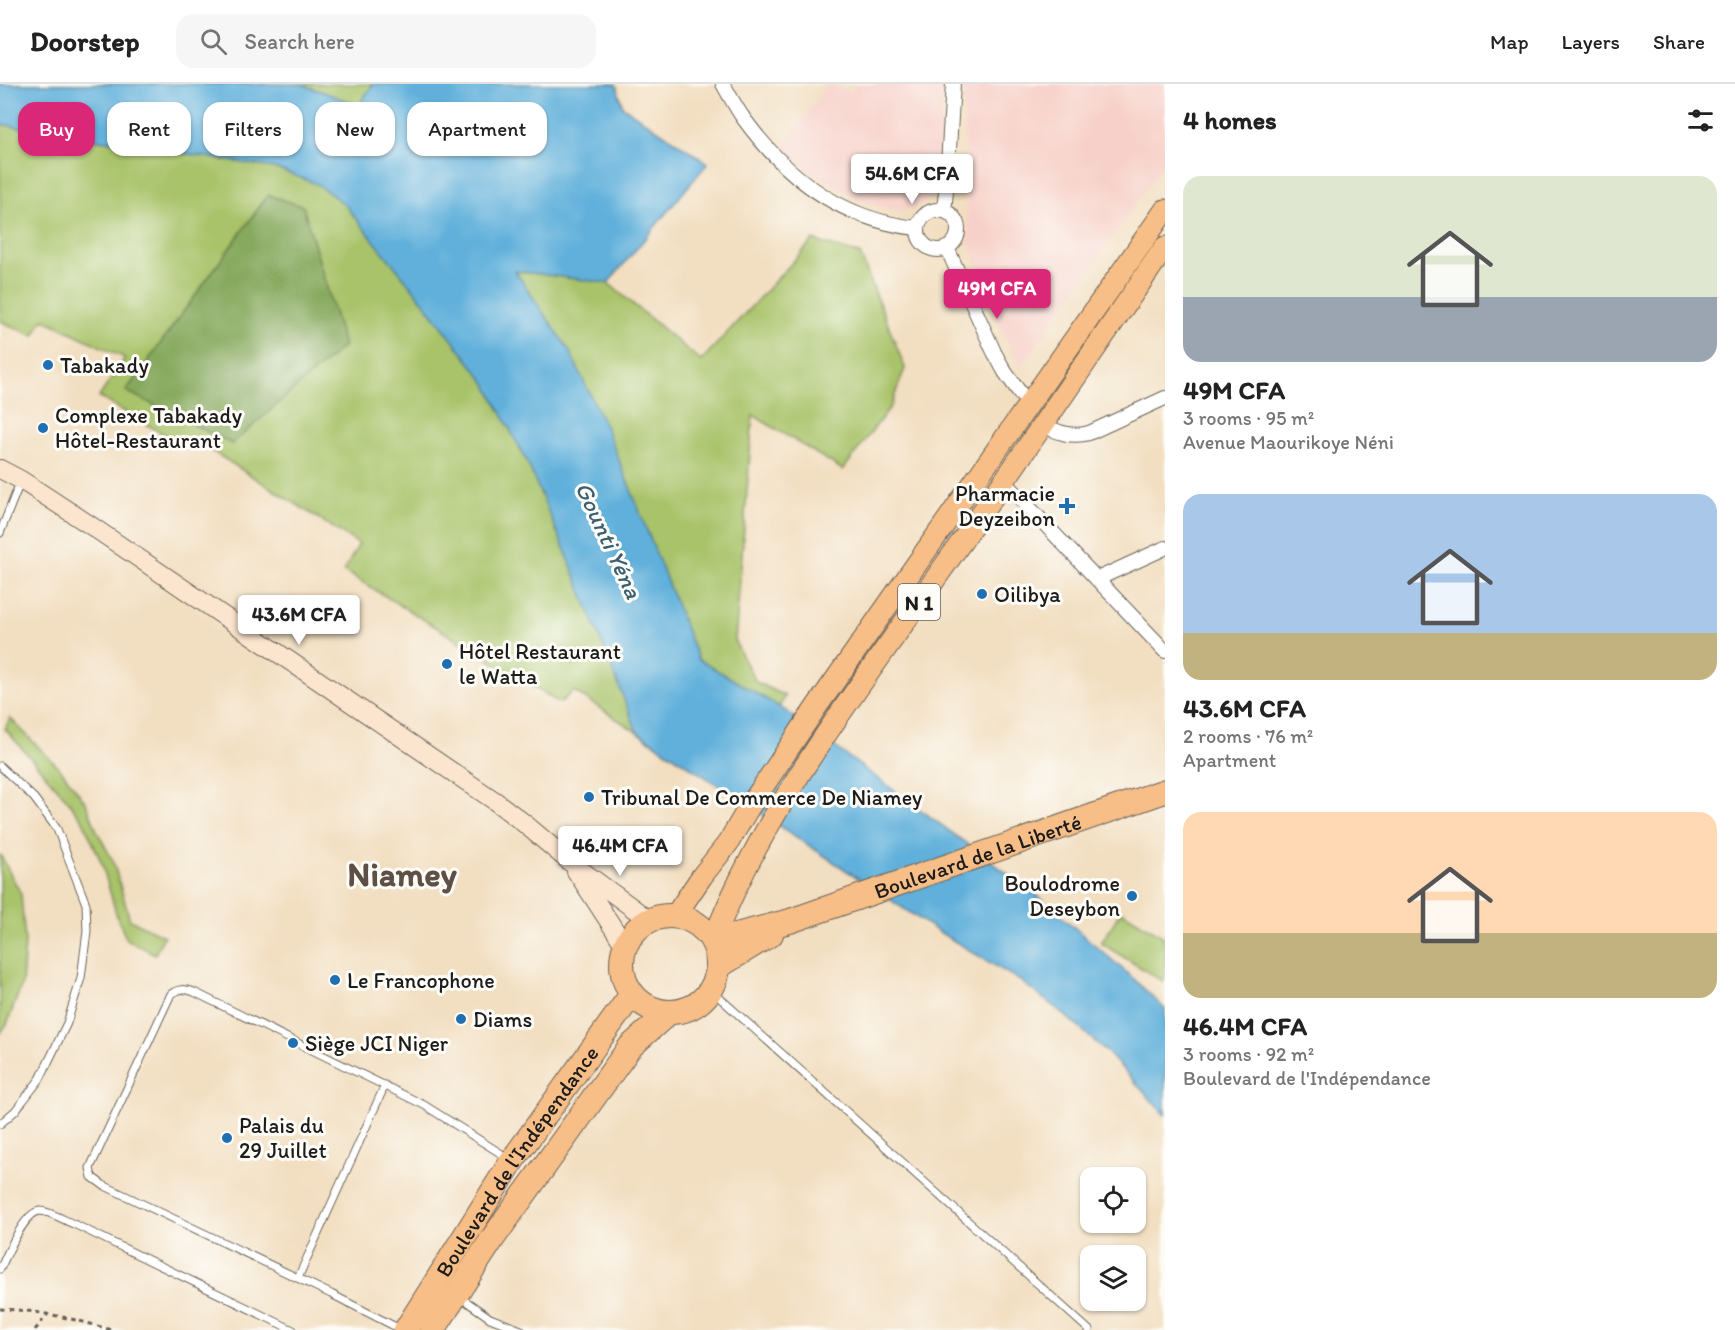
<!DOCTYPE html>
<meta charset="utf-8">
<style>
:root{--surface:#fff;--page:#f6f6f6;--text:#222;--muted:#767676;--line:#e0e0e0;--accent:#db2777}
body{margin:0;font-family:Itim,sans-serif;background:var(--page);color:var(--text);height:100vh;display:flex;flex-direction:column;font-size:22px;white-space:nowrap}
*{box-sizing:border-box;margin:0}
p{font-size:20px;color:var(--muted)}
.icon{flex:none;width:33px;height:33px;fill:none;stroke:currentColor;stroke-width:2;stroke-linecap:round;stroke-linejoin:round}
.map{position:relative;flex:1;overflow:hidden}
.drawer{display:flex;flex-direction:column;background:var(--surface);width:570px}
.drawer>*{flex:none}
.top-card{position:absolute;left:18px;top:18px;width:570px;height:54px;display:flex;gap:12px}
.fabs{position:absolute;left:1080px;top:1083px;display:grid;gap:12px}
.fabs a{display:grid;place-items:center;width:66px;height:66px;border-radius:12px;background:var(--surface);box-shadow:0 2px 4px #0004;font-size:30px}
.price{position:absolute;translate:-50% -51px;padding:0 14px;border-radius:6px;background:#fff;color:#222;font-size:20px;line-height:39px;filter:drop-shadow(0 2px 3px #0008)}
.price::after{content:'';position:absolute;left:50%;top:36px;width:18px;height:14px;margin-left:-9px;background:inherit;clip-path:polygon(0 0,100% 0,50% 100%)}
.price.active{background:var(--accent);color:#fff}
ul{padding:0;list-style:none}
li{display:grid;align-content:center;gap:12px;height:318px;padding:0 18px}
li span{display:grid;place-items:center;height:186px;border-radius:18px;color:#555}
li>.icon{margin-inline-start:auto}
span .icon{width:108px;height:108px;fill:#fffc;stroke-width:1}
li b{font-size:26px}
h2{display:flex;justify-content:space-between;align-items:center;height:72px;padding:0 18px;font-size:26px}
.tag{padding:0 21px;border-radius:18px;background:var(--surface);box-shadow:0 2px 4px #0004;font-size:21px;line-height:54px}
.tag.active{background:var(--accent);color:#fff}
header{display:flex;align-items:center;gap:36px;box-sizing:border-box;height:84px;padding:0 30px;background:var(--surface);border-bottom:2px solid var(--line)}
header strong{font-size:28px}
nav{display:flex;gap:33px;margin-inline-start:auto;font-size:21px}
.search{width:420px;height:54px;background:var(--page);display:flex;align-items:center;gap:15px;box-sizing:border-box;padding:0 21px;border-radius:18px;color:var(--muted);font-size:22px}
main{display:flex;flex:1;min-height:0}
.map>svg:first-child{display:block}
.built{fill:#f7d1c9}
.green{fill:#a8c369;stroke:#627042;stroke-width:1.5}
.forest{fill:#86a95d;stroke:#51623c;stroke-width:1.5}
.water{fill:#61b0db;stroke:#3e667c;stroke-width:1.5}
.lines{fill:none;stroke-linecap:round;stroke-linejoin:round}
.lane-casing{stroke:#676055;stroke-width:9}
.street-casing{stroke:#676055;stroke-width:16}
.secondary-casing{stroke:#676055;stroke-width:20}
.primary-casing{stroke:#676055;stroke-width:23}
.highway-casing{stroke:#676055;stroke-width:26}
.path{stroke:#676055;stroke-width:3;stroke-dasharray:4.5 4.5;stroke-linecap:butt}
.lane{stroke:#fff;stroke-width:7}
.street{stroke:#fff;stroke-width:14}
.secondary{stroke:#fce5cf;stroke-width:18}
.primary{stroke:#f7be87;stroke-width:21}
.highway{stroke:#f7be87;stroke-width:24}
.poi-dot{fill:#1f6fb2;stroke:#fdfcf7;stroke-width:2}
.labels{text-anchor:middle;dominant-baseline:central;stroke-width:6;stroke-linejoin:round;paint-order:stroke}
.shield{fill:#fdfcf7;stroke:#605f5e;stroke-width:1.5}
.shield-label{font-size:21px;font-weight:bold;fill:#1c1c1c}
.poi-label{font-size:22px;fill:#1c1c1c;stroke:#fdfcf7;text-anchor:start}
.street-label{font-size:22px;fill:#1c1c1c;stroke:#fdfcf7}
.water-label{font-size:24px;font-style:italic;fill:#3b5f72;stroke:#fdfcf7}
.town-label{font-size:34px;font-weight:bold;fill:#5e5046;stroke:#fdfcf7}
</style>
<header>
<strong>Doorstep</strong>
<div class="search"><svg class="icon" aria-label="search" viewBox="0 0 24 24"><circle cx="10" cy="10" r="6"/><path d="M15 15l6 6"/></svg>Search here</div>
<nav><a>Map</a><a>Layers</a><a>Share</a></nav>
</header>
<main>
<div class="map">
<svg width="1165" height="1246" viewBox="0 0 1165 1246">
<rect width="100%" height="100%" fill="#fdfcf7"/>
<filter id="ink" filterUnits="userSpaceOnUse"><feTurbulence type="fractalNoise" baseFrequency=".0167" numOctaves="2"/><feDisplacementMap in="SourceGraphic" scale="12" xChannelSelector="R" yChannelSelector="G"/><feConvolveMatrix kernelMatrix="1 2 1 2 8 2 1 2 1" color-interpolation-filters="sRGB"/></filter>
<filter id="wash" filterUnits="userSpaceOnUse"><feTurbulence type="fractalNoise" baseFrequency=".008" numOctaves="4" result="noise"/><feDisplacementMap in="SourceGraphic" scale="24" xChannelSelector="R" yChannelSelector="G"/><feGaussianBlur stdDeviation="1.35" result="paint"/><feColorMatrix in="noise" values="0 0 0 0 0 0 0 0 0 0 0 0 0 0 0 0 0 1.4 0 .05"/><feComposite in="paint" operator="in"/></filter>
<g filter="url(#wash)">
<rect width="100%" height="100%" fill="#f2dec0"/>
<g class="built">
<polygon points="827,0 833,0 851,9 856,0 942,0 940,94 933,107 921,122 900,128 861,117 815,90 785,67 783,63"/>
<polygon points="963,0 1165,0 1165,78 1021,283 1003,250 968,156"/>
</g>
<g class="green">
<polygon points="0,0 373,0 360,22 515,186 608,199 701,277 813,156 860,170 905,284 891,322 843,386 753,331 735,558 756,598 785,612 733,711 574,607 560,619 344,487 359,460 201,360 165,351 99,313 125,274 43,235 34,252 0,237"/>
<polygon points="10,634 62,687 86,719 97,747 113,777 130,836 164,852 155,870 127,856 118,836 102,780 83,737 65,713 5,645"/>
<polygon points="0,770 21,810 25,858 22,900 7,940 0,950"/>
<polygon points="1121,827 1165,854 1165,893 1162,897 1101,859"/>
</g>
<polygon class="forest" points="268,111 303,122 344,262 232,360 126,307"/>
<polygon class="water" points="0,0 301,0 359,21 373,0 616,0 623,23 708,79 608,199 515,187 569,266 607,346 698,575 783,625 1038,812 1133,894 1165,925 1165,1031 1107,968 1062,929 1019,896 939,848 733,711 637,648 569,476 528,380 485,298 414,206 345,121 317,100 274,84 0,40"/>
</g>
<g filter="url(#ink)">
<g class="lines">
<defs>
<g id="lane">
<polyline points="0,449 21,396"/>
<polyline points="0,682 34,714 57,745 86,820 87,847 81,894 67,939 40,995 15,1027 0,1040"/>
<polyline points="711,906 1089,1246"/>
<path d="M0 1185C7 1171 24 1128 40 1127 50 1127 67 1138 76 1141L293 1246"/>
<polyline points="298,1194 385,1001"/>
<polyline points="460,1213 490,1234 521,1246"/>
<path d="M402 1246 331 1210 103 1101 92 1093 90 1084 171 910C179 904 185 905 194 908L424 1021 508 1074"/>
</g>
<g id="street">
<path d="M723 0C730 12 736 24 744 35 787 94 844 137 918 144"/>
<circle cx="938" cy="146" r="20"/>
<polyline points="944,127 947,97 953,0"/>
<polyline points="947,164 994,268 1005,288 1028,320"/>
<path d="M1042 341C1058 348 1071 354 1089 349L1165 314"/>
<polyline points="1005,398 1165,567"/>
<polyline points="1097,495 1165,464"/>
</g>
<g id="secondary">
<polyline points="0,385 21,396 93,443 495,717 525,740 570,778 649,836"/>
<polyline points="576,787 625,862"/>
</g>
<g id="primary">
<polyline points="675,832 702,792 728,759 748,725 815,625 1165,126"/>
<path d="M713 857C765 723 856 608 938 491 1015 383 1089 273 1165 163"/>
</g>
<g id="highway">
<circle cx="670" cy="880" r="48"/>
<path id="s1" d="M713 857 790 837 1165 707"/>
<polyline points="719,882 771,850"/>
<path id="s2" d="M406 1246 512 1077 632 910"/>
<polyline points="433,1246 493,1154 630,963 668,929"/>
</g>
</defs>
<use href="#lane" class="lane-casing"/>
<use href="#street" class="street-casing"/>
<use href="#secondary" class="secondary-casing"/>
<use href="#primary" class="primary-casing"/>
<use href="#highway" class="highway-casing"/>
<g class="path">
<path d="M0 1225C37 1226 76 1235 111 1246"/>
<polyline points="35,1246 47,1231"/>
</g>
<use href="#lane" class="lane"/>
<use href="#street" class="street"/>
<use href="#secondary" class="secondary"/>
<use href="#primary" class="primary"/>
<use href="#highway" class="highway"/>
</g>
</g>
<g class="poi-dot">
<circle cx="48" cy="281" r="6"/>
<circle cx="43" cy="344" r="6"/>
<path d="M1064 413h6v6h6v6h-6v6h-6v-6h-6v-6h6z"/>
<circle cx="982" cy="510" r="6"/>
<circle cx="447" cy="580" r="6"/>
<circle cx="589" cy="713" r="6"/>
<circle cx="1132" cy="812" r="6"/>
<circle cx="335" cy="896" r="6"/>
<circle cx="461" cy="935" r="6"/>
<circle cx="293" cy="959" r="6"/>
<circle cx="227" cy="1054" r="6"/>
</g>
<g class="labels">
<rect class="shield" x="898" y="500" width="42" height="36" rx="4.5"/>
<g class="shield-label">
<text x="919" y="518">N 1</text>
</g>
<g class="poi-label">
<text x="60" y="281">Tabakady</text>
<text x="55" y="331">Complexe Tabakady<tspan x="55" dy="25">Hôtel-Restaurant</tspan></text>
<text x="1055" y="409" text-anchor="end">Pharmacie<tspan x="1055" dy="25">Deyzeibon</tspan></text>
<text x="994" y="510">Oilibya</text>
<text x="459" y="567">Hôtel Restaurant<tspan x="459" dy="25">le Watta</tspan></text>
<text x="601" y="713">Tribunal De Commerce De Niamey</text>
<text x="1120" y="799" text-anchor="end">Boulodrome<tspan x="1120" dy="25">Deseybon</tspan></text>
<text x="347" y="896">Le Francophone</text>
<text x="473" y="935">Diams</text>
<text x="305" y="959">Siège JCI Niger</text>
<text x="239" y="1041">Palais du<tspan x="239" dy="25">29 Juillet</tspan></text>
</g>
<g class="street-label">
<text stroke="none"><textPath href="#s1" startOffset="278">Boulevard de la Liberté</textPath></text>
<text stroke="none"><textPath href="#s2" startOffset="202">Boulevard de l'Indépendance</textPath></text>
</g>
<g class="water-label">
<text transform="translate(609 456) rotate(65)">Gounti Yéna</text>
</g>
<g class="town-label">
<text x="402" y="790">Niamey</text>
</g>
</g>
</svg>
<div class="fabs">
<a><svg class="icon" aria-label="locate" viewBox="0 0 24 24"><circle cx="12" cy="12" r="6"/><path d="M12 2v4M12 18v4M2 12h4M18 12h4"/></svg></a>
<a><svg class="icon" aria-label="layers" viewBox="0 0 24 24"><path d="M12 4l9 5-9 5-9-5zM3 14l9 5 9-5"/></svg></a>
</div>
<b class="price" style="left:912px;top:121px">54.6M CFA</b>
<b class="price active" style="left:997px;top:236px">49M CFA</b>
<b class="price" style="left:299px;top:562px">43.6M CFA</b>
<b class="price" style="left:620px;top:793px">46.4M CFA</b>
<div class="top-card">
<a class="tag active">Buy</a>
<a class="tag">Rent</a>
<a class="tag">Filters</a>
<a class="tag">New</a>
<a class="tag">Apartment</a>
</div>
</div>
<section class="drawer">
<h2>4 homes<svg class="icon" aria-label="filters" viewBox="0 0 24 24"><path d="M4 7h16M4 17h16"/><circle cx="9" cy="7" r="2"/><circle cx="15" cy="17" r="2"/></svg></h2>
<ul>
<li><span style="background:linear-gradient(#dfe7d0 65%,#9aa5b1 0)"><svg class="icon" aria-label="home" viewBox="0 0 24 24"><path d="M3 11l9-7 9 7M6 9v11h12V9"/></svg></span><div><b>49M CFA</b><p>3 rooms · 95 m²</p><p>Avenue Maourikoye Néni</p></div></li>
<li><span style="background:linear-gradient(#a9c7e8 75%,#c2b280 0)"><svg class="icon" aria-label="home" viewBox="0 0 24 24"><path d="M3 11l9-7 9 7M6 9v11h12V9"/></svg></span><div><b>43.6M CFA</b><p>2 rooms · 76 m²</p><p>Apartment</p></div></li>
<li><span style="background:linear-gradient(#ffd9b3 65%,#c2b280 0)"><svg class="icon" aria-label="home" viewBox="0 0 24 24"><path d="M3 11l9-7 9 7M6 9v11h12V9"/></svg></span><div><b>46.4M CFA</b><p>3 rooms · 92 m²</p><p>Boulevard de l'Indépendance</p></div></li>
</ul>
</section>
</main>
